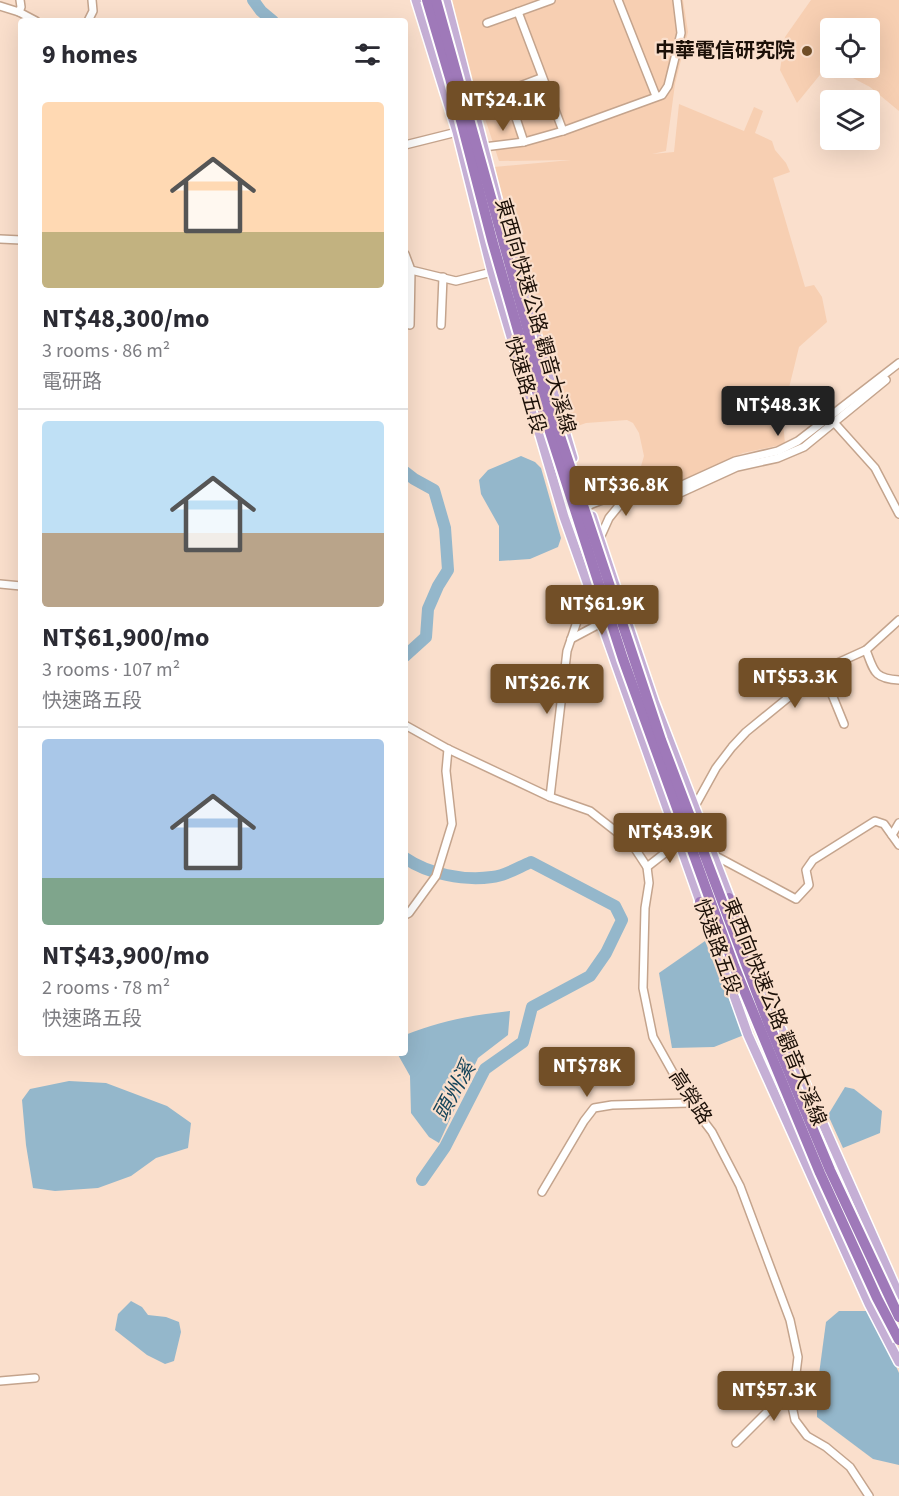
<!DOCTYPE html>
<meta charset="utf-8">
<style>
:root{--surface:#fff;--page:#f2f2f3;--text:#2b2b33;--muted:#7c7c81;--line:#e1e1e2;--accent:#724f27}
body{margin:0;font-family:"Source Sans 3","Noto Sans TC",sans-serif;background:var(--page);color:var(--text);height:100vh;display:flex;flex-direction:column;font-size:22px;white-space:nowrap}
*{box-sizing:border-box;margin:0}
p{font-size:20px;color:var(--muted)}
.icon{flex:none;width:33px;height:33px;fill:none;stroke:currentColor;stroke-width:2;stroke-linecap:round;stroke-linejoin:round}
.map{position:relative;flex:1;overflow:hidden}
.drawer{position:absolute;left:18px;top:18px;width:390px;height:1038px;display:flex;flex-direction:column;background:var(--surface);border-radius:6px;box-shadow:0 6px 24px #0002}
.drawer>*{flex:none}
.controls{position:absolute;left:820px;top:18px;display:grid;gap:12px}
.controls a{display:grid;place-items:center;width:60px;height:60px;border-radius:6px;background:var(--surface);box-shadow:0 6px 24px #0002;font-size:30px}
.price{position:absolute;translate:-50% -51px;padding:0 14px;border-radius:6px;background:var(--accent);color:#fff;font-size:20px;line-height:39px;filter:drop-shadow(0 2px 3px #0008)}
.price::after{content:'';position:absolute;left:50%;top:36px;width:18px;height:14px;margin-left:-9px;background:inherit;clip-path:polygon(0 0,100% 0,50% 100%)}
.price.current{background:#222;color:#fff}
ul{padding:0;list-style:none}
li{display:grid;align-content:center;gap:12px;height:318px;padding:0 24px}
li+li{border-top:2px solid var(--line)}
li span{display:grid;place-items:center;height:186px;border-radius:6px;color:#555}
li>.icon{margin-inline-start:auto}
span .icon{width:108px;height:108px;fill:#fffc;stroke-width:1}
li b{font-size:26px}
h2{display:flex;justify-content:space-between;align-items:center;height:72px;padding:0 24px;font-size:26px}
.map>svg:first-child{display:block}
.built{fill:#f7cfb2}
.water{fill:#94b7cb}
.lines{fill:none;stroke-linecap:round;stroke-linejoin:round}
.river{stroke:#94b7cb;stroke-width:12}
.minor-casing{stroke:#c4a48d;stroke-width:10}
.major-casing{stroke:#fff;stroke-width:12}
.highway-casing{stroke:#fff;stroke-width:14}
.minor{stroke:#fff;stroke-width:7}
.major{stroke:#c5afd5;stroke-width:9}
.highway{stroke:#9f79b9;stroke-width:10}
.highway-bridge-casing{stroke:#fff;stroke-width:14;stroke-linecap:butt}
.highway-bridge{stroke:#9f79b9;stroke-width:10}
.poi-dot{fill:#724f27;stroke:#fadfcc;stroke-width:2}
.labels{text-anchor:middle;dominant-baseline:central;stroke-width:4.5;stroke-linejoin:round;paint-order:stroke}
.poi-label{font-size:20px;font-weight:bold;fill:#1c1008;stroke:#fadfcc;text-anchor:end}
.street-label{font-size:20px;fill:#1c1008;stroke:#fadfcc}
.water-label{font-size:21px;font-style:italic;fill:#15445a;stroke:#fadfcc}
</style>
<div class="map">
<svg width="899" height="1496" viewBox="0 0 899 1496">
<rect width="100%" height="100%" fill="#fadfcc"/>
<g class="built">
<polygon points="446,0 683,0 688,32 675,84 666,151 652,154 674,152 679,104 744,131 754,107 763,111 755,133 772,141 775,150 786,163 790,172 773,178 805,287 814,285 822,297 827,322 799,347 789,388 780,390 785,444 743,453 683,481 640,484 639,473 644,456 639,433 633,423 627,420 586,423 569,429 494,167 571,160 499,161"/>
<polygon points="811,0 899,0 899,111 870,87 834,68 870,68 870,28 831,28 831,66 828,65 797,103 780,70 785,37"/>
</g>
<g class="water">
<polygon points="521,456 535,462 541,468 561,538 558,547 530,559 499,561 499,526 481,494 479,480 488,470"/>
<polygon points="705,941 744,1035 714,1047 672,1048 659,973"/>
<path d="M510 1011 508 1035 478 1058 439 1143 429 1137 411 1113 410 1076 397 1053H405V1035C440 1021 473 1015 510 1011Z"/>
<polygon points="69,1081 106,1083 167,1106 191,1123 188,1148 156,1158 131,1176 98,1188 55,1191 33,1188 26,1145 22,1100 30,1089"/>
<polygon points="845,1087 854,1089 882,1111 880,1133 843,1148 828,1115"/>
<polygon points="131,1301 142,1307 148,1315 166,1317 179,1322 181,1332 174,1361 165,1364 147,1355 115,1330 118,1314"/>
<polygon points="839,1311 871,1311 899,1373 899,1465 873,1459 817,1417 817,1389 826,1322"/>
</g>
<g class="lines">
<g class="river">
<polyline points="253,0 261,11 273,21"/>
<polyline points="405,472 414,479 434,490 445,528 448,570 438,586 428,609 426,637 405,656"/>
<path d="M405 858C428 874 464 881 492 877 505 876 519 867 531 862L615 906 622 920 606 953 590 976 532 1007 523 1042 485 1069 445 1147 422 1180"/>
</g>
<defs>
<g id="minor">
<polyline points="618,0 656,96"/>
<polyline points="0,6 19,12 36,21"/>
<polyline points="19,12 21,7 20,0"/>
<polyline points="518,12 563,131"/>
<polyline points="88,21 93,11 92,0"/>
<polyline points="487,23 551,0"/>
<polyline points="524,142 507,91 541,78"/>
<polyline points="405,145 457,132"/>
<polyline points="484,147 524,142 563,131 662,95 668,86 681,33 677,0"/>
<polyline points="0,239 21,240"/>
<polyline points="405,254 411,270 456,281 492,272"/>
<polyline points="410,325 411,270"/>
<polyline points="441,325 443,277"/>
<polyline points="831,419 875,468 899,514"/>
<polyline points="579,479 597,485 633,490"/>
<polyline points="648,495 678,494 737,467 778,458 804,447 886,380"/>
<path d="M564 517C588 505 612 494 639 492"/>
<polyline points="600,538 609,518 622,502 656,489 680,486 735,461 778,451 798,441 899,363"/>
<polyline points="0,584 21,586"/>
<polyline points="571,639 603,622"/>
<path d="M866 650C874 671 874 679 899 680"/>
<polyline points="822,670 844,724"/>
<polyline points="405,725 448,749 550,797 590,811 632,844 647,867 649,883 645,908 643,988 653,1037 690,1103 712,1132 740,1186 790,1320 798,1357 792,1406 795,1420 807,1436 826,1447 850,1467 869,1496"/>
<polyline points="550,797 567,651 588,589"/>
<polyline points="695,806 716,768 732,747 746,732 822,670 866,650 899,620"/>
<polyline points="892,835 899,823"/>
<polyline points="712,854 796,899 809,885 806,870 813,860 875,821 884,824 899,845"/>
<polyline points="647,867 679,842"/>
<polyline points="405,915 409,913 436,876 452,824 446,771 448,749"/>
<polyline points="542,1192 584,1121 594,1108 612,1105 690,1103"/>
<polyline points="0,1381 35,1378"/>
<polyline points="736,1443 795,1384"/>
</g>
<g id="major">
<polyline points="416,0 457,132 492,272 564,517 702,907"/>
<polyline points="446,0 505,230"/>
<polyline points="510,246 573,458"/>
<polyline points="592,516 617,591"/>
<polyline points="627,621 654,701 732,904"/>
<polyline points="741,928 778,1022 899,1295"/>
<polyline points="711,931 748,1035 869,1304 899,1362"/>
</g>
<g id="highway">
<polyline points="729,898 740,937"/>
<polyline points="700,902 722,944"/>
</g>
</defs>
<use href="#minor" class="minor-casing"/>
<use href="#major" class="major-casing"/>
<use href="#highway" class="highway-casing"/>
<use href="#minor" class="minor"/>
<use href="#major" class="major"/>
<use href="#highway" class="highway"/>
<defs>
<g id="highway-bridge">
<polyline points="427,0 450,78 492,240 523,348 623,659 734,966 820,1173 877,1298 899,1340"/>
<polyline points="436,0 532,345 554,418 661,740 769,1025 830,1170 899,1317"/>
</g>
</defs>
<use href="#highway-bridge" class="highway-bridge-casing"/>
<use href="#highway-bridge" class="highway-bridge"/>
</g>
<circle class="poi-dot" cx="807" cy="51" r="6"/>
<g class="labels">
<g class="poi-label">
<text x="795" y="51">中華電信研究院</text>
</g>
<g class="street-label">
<text transform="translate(535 316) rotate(74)">東西向快速公路 觀音大溪線</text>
<text transform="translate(525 385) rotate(74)">快速路五段</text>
<text transform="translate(717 947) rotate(70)">快速路五段</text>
<text transform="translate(774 1012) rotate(68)">東西向快速公路 觀音大溪線</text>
<text transform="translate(690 1097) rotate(57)">高榮路</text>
</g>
<g class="water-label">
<text transform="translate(454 1091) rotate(-61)">頭州溪</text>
</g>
</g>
</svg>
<div class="controls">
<a><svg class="icon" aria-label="locate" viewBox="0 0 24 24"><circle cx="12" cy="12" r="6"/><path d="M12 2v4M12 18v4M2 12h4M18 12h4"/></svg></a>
<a><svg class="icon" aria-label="layers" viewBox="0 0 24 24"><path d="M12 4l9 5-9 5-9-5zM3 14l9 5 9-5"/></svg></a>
</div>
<b class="price" style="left:503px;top:132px">NT$24.1K</b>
<b class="price current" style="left:778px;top:437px">NT$48.3K</b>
<b class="price" style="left:626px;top:517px">NT$36.8K</b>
<b class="price" style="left:602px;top:636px">NT$61.9K</b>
<b class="price" style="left:795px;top:709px">NT$53.3K</b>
<b class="price" style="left:547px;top:715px">NT$26.7K</b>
<b class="price" style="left:670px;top:864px">NT$43.9K</b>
<b class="price" style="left:587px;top:1098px">NT$78K</b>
<b class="price" style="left:774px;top:1422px">NT$57.3K</b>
<section class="drawer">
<h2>9 homes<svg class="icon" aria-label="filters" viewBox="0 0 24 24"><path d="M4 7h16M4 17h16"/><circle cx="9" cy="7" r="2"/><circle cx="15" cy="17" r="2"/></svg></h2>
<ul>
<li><span style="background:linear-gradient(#ffd9b3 70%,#c2b280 0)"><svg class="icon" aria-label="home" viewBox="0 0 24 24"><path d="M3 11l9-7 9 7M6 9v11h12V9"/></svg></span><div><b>NT$48,300/mo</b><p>3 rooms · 86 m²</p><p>電研路</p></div></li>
<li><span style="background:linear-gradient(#bfe0f5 60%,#b9a48a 0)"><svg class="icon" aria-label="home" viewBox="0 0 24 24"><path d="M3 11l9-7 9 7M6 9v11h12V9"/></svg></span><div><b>NT$61,900/mo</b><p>3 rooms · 107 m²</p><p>快速路五段</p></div></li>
<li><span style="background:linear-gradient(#a9c7e8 75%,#7fa58c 0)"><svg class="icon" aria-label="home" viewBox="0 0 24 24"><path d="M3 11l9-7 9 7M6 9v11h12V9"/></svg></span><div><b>NT$43,900/mo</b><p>2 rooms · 78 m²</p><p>快速路五段</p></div></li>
</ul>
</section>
</div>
